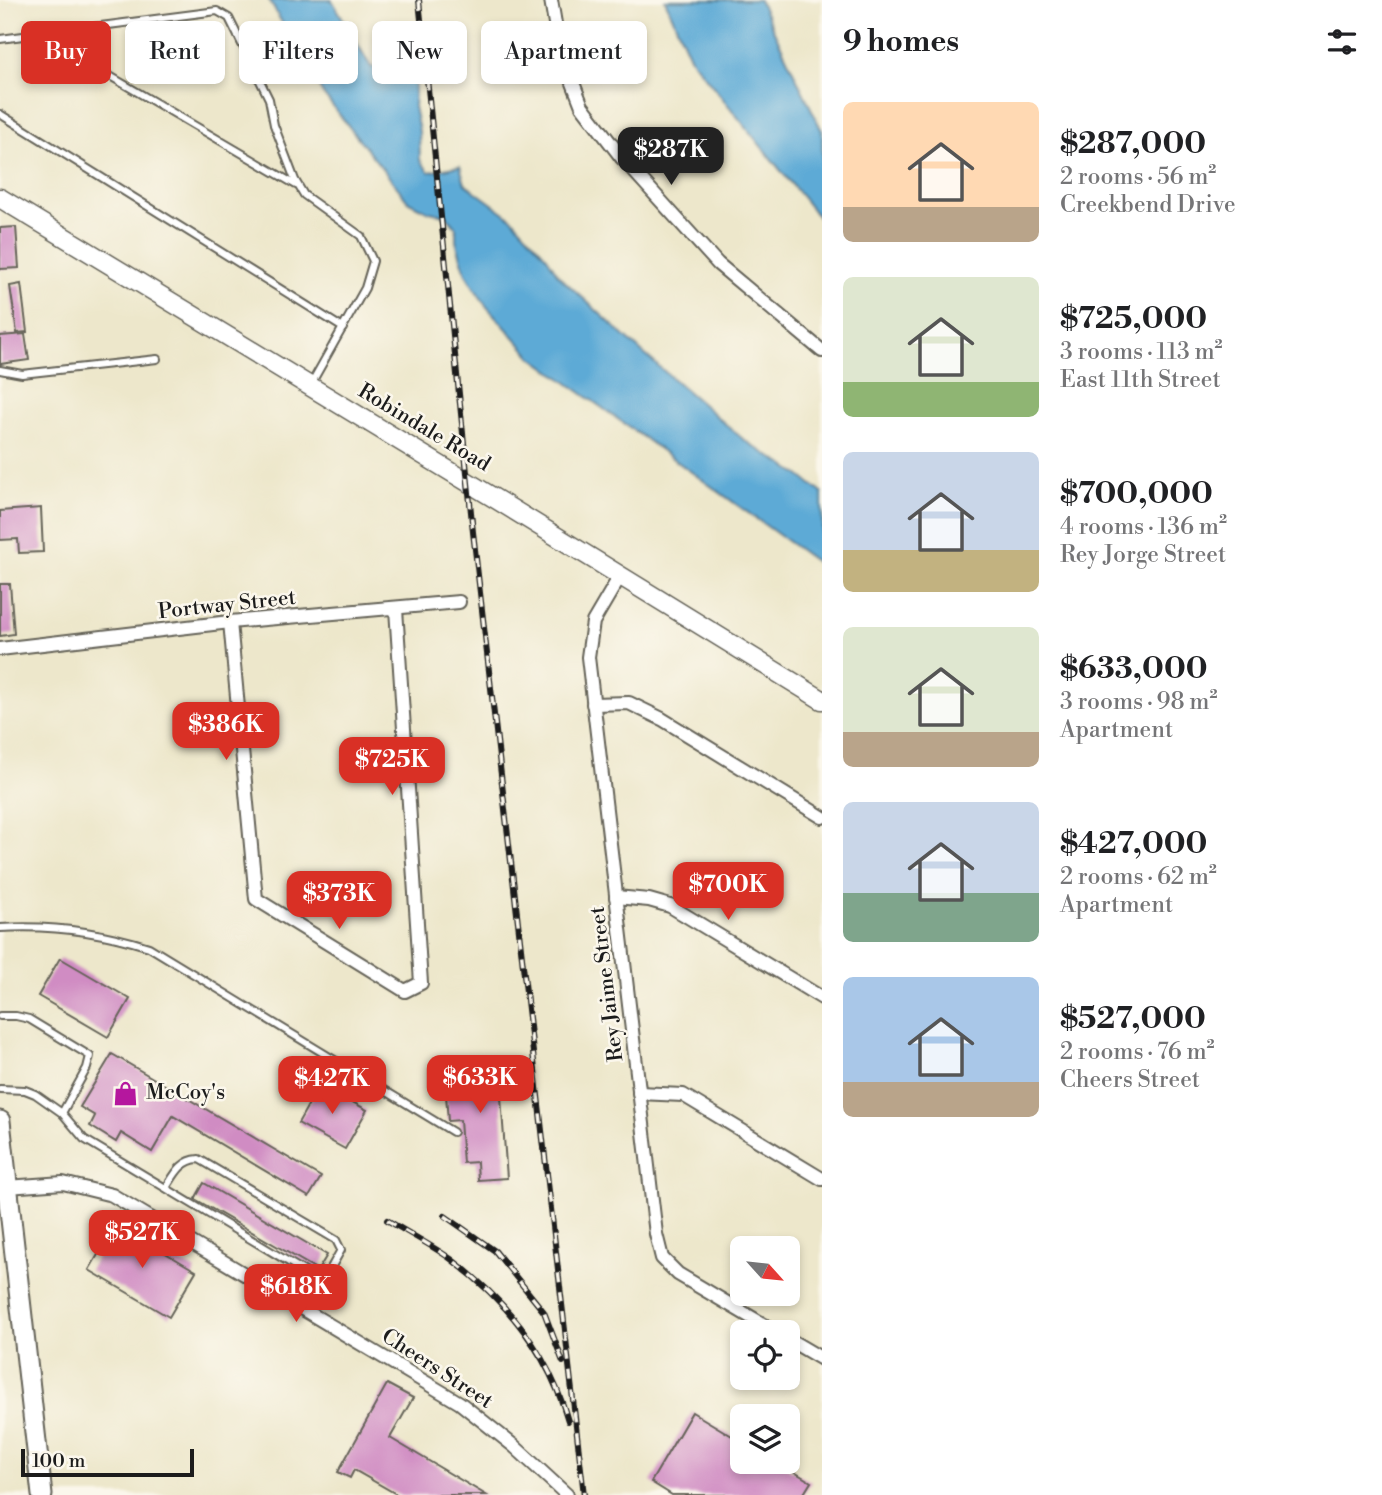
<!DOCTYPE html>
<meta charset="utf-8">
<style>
:root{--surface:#fff;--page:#f6f6f6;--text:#202124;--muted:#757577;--accent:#d93025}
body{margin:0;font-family:"Libre Bodoni",serif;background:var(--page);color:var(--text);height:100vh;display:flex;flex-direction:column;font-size:26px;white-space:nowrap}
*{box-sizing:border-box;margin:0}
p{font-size:23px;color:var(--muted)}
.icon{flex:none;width:38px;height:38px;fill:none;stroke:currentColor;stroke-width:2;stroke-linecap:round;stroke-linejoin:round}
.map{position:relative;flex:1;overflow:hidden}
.side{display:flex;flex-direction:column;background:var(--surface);width:560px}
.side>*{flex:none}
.hud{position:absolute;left:21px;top:21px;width:665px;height:63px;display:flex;gap:14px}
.needle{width:46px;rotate:117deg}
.fabs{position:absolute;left:730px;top:1236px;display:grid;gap:14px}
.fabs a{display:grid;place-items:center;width:70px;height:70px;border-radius:10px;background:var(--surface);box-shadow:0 4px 10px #0003;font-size:35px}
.scale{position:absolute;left:21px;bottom:18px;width:173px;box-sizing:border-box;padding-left:7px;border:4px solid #1c1c1c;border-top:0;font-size:19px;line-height:24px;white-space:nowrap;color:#1c1c1c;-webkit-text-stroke:5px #fbf7ec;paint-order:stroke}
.price{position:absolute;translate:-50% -60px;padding:0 16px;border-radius:14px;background:var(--accent);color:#fff;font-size:23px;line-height:46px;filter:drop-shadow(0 2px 4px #0008)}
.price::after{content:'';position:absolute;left:50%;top:42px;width:21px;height:16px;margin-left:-10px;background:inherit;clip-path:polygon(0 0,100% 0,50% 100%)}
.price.on{background:#222;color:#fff}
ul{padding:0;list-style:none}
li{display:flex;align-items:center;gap:21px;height:175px;padding:0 21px}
li span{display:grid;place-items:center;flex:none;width:196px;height:140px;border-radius:10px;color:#555}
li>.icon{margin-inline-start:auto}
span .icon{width:84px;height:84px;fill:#fffc;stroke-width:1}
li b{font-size:30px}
h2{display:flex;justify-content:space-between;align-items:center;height:84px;padding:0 21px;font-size:30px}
.pill{padding:0 24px;border-radius:10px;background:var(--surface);box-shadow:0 4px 10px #0003;font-size:24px;line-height:63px}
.pill.on{background:var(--accent);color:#fff}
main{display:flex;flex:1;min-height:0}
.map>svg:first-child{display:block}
.water{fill:#5daad6;stroke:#3c6379;stroke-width:2}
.building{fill:#d08cc3}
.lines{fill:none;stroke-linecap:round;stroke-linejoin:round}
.lane-casing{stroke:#656359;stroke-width:10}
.street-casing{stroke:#656359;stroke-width:16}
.secondary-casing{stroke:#656359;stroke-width:21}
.primary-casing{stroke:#656359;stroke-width:23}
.lane{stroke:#fff;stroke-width:6}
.street{stroke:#fff;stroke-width:12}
.secondary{stroke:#fff;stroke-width:18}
.primary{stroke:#fff;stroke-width:19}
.rail-casing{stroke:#1c1c1c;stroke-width:6}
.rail{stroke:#fbf7ec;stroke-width:3.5;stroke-dasharray:10;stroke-linecap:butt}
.labels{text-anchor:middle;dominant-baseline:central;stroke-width:5;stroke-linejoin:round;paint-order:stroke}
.street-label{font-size:21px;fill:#1c1c1c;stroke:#fbf7ec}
.poi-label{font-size:21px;fill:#1c1c1c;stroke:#fbf7ec;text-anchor:start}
</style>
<main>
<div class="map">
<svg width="822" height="1495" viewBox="0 0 822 1495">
<rect width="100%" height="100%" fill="#fbf7ec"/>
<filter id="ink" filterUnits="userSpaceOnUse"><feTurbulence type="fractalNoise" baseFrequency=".0143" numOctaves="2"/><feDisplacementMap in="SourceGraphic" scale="14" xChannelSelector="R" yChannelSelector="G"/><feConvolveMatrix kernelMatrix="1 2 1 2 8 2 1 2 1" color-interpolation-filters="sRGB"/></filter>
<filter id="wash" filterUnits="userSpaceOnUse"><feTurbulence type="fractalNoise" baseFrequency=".00686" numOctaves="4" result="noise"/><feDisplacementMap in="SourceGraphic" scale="28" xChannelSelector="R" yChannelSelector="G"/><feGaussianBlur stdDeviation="1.57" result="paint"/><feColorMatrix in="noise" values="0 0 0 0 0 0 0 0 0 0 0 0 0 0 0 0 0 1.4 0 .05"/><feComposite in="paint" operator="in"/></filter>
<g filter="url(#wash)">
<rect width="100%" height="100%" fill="#ede7cb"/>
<g class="water">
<path d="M269 0H332L371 67C383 69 396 62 407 68L415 86 414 107 419 131 420 160 429 172 460 166 465 184 513 219 547 257 559 276 643 353 744 440 798 474 822 493V566L533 358 487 307 475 289 466 274 456 241V228L446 215 429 212 409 202 323 94Z"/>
<polygon points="665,0 759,0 822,131 822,222 691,59"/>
</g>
<g id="blocks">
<g class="building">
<polygon points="16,227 19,268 0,269 0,228"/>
<polygon points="21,284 27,332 17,333 10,286"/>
<polygon points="25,334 29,360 0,364 0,336"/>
<polygon points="41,508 43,552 19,553 18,539 0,540 0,511"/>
<polygon points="0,584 10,584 14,634 0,636"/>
<polygon points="60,958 130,999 108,1037 38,996"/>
<polygon points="112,1054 321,1177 309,1197 173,1116 152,1152 121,1133 116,1142 90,1126 95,1116 80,1107"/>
<polygon points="498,1057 507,1178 478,1180 477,1162 463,1163 460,1120 448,1121 446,1095 456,1094 453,1061"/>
<polygon points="320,1084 367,1110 345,1149 298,1123"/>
<polygon points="204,1183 327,1255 318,1270 195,1199"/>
<polygon points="116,1224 196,1271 169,1317 89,1270"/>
<polygon points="387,1384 413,1398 390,1438 486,1495 398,1495 354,1470 350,1478 338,1472"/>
<polygon points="692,1412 742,1442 742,1461 776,1461 811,1482 803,1495 672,1495 651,1482"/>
</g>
</g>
</g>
<g filter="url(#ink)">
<use href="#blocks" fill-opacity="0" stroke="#656359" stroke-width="2"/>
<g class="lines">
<defs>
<g id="lane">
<polyline points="72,30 83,57 93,66 296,185"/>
<polyline points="0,39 217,11 229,18 269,99 274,125 295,180 304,195 361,236 373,261 365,288 311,384"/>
<polyline points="0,114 343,328"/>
<polyline points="0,370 22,374 157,359"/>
<path d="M0 928C49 925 102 932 149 947L453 1132"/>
<polyline points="0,1016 16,1016 29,1019 90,1056 87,1068 62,1113"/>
<path d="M0 1089 25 1090 35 1094 62 1113 84 1139 312 1276 327 1275 341 1250 336 1240 199 1159C181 1160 175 1174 166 1188"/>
</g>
<g id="street">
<polyline points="551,0 559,47 582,106 622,158 718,264 822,351"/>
<polyline points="620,576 593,622 588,657 656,1234 662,1258 678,1274 776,1332"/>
<polyline points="230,622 256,899 405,991 421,983 396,609"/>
<polyline points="0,649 230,622 459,602"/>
<polyline points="593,704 629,703 662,719 822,817"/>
<polyline points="616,897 649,900 670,906 822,998"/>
<polyline points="639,1093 683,1095 822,1179"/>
<polyline points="7,1187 63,1183 112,1195 460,1403 514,1446 567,1495"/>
<polyline points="788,1339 822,1359"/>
</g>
<polyline id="secondary" points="0,198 499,501 822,700"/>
<polyline id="primary" points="0,1121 42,1495"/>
</defs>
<use href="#lane" class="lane-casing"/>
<use href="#street" class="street-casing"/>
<use href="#secondary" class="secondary-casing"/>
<use href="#primary" class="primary-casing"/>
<use href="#lane" class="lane"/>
<use href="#street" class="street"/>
<use href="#secondary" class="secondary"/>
<use href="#primary" class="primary"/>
<defs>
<g id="rail">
<polyline points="419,0 473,532 584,1495"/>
<polyline points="445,1216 495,1251 544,1312 563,1362"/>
<path d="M387 1220C408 1233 431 1245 451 1259 507 1301 549 1353 568 1421"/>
</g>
</defs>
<use href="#rail" class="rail-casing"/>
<use href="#rail" class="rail"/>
</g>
</g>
<defs>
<symbol id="shop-bare" viewBox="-9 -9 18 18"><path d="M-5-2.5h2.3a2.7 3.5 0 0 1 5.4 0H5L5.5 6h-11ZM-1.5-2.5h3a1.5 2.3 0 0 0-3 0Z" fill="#b5179e" stroke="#fbf7ec" stroke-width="2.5" paint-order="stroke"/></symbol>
</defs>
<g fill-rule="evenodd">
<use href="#shop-bare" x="108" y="1076" width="35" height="35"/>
</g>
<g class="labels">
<g class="street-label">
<text transform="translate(424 428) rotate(31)">Robindale Road</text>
<text transform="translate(227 605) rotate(-6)">Portway Street</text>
<text transform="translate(607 984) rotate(-97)">Rey Jaime Street</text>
<text transform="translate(437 1369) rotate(33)">Cheers Street</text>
</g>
<g class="poi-label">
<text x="146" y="1093">McCoy's</text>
</g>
</g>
</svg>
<div class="fabs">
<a><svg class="needle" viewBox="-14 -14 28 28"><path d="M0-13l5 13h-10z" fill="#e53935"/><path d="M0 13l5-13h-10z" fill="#757577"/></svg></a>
<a><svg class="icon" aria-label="locate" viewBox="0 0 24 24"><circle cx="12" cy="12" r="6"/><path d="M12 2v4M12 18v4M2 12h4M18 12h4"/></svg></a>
<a><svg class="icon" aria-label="layers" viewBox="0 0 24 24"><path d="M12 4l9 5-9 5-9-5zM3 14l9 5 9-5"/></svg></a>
</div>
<div class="scale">100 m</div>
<b class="price on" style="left:671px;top:187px">$287K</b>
<b class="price" style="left:226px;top:762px">$386K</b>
<b class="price" style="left:392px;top:797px">$725K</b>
<b class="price" style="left:728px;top:922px">$700K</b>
<b class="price" style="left:339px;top:931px">$373K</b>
<b class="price" style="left:480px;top:1115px">$633K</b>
<b class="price" style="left:332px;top:1116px">$427K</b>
<b class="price" style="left:142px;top:1270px">$527K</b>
<b class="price" style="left:296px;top:1324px">$618K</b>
<div class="hud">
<a class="pill on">Buy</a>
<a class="pill">Rent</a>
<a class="pill">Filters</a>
<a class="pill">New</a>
<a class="pill">Apartment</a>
</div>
</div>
<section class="side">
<h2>9 homes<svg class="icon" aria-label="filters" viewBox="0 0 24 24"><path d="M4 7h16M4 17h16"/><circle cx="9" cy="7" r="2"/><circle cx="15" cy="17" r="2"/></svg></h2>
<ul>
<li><span style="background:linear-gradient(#ffd9b3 75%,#b9a48a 0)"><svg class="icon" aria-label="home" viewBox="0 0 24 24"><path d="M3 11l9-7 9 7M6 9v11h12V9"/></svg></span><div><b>$287,000</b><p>2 rooms · 56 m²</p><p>Creekbend Drive</p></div></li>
<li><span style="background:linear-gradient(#dfe7d0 75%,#8fb573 0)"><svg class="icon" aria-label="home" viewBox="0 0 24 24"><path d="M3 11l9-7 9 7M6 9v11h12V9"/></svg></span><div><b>$725,000</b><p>3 rooms · 113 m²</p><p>East 11th Street</p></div></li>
<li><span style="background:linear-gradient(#c9d6e8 70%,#c2b280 0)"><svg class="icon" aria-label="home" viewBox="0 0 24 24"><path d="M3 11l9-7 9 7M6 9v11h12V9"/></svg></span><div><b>$700,000</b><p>4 rooms · 136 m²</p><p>Rey Jorge Street</p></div></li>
<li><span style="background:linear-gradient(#dfe7d0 75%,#b9a48a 0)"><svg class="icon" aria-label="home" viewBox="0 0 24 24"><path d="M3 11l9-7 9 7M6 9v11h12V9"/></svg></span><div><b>$633,000</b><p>3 rooms · 98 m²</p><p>Apartment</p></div></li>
<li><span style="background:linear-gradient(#c9d6e8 65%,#7fa58c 0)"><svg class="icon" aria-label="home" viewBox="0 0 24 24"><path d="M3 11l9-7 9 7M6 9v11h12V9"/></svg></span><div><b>$427,000</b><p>2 rooms · 62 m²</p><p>Apartment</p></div></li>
<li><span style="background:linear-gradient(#a9c7e8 75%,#b9a48a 0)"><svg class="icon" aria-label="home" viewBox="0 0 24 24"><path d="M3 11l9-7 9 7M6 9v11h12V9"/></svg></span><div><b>$527,000</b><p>2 rooms · 76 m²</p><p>Cheers Street</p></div></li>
</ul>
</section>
</main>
